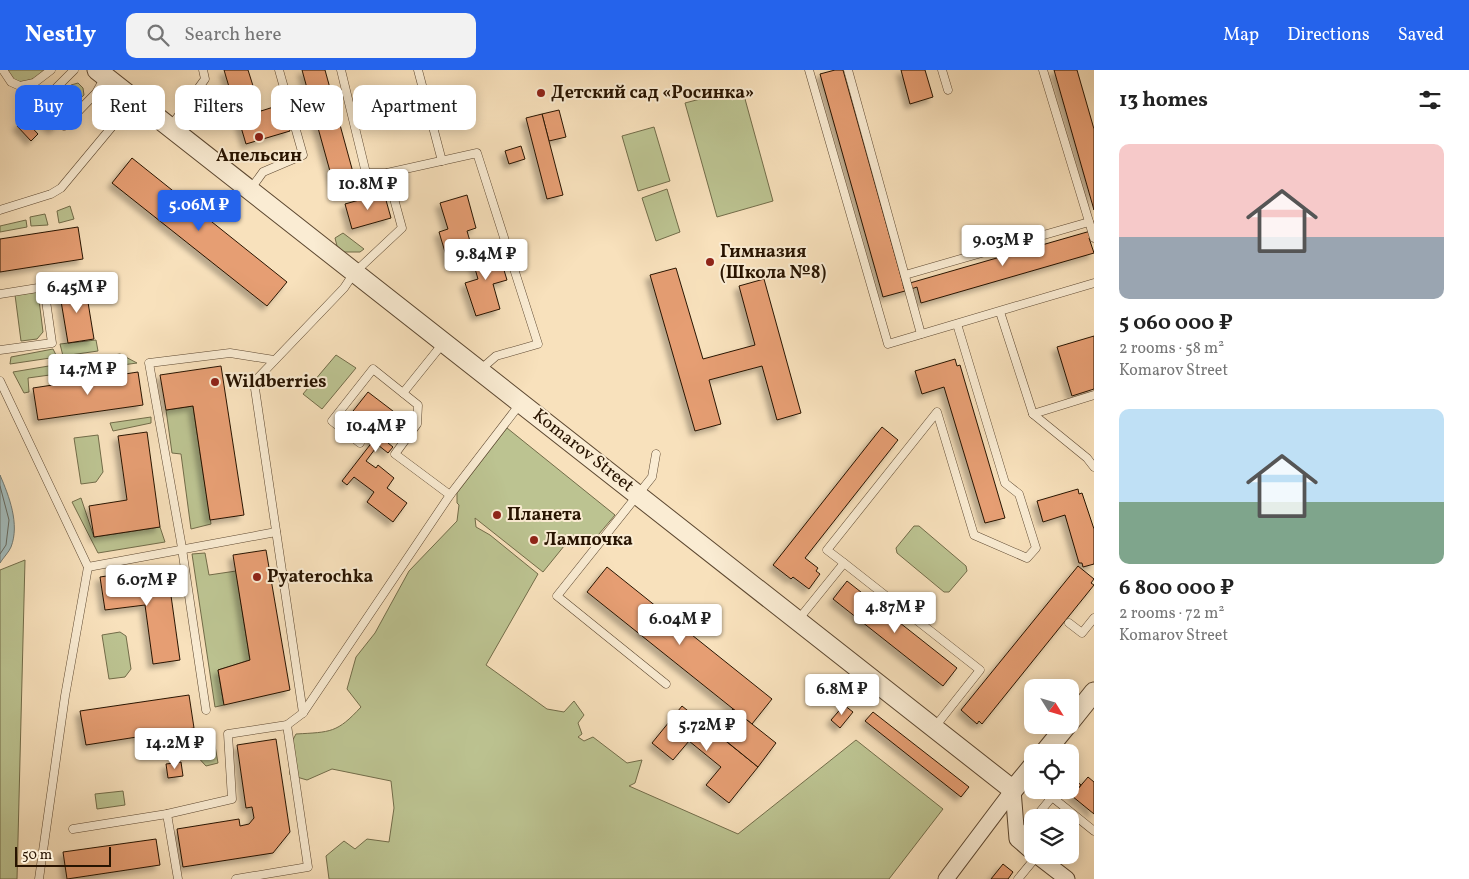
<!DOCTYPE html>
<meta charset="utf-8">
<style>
:root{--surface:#fff;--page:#f2f2f2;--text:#222;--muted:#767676;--accent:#2563eb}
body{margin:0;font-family:Vollkorn,serif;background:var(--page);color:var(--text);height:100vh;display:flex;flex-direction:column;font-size:19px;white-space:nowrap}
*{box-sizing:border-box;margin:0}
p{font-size:16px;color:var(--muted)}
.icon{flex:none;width:28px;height:28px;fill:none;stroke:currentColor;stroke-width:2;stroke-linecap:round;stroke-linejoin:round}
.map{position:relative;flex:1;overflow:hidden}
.details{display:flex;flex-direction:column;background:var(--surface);width:375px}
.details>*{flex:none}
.guide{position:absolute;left:15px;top:15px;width:475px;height:45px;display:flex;gap:10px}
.needle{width:32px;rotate:127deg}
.tools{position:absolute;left:1024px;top:609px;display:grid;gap:10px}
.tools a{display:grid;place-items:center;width:55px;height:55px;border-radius:10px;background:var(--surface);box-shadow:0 2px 12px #0003;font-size:25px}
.scale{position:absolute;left:15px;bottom:12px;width:96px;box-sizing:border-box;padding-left:5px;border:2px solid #281401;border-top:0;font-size:14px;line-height:18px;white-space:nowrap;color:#281401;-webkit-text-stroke:4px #faecd3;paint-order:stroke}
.price{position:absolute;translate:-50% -42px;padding:0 11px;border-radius:5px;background:#fff;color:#222;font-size:16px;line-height:32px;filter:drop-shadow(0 1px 2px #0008)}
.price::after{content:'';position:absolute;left:50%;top:30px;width:15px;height:11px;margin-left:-8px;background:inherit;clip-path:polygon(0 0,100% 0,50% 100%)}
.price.current{background:var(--accent);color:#fff}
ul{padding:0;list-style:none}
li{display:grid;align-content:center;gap:10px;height:265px;padding:0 25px}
li span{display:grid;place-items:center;height:155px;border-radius:10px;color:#555}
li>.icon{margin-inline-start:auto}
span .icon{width:90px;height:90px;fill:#fffc;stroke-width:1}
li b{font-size:21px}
h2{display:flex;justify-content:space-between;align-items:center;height:60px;padding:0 25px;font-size:21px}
.tag{padding:0 18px;border-radius:10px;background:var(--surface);box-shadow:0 2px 12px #0003;font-size:18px;line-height:45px}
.tag.current{background:var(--accent);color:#fff}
header{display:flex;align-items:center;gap:30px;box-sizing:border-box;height:70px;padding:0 25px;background:var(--accent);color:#fff}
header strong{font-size:24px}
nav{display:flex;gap:28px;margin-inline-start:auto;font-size:18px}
.search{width:350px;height:45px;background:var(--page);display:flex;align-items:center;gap:12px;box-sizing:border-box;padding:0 18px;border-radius:10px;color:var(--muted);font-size:19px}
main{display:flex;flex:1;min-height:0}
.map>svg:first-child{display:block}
.green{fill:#bcc391;stroke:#726c49}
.water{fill:#a2bbbb;stroke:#717871}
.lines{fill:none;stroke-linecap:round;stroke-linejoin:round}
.shore{stroke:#65685e;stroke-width:1}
.building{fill:#e69e73;stroke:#281401;filter:url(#shadow)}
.service-casing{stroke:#5c4730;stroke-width:9}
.minor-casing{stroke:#5c4730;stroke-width:17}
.tertiary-casing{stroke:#5c4730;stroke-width:21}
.service{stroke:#faecd3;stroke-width:8}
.minor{stroke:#faecd3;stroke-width:15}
.tertiary{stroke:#faecd3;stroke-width:19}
.poi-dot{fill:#8f2418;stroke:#faecd3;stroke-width:2}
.labels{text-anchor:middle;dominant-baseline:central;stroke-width:4;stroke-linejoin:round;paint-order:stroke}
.poi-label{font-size:18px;font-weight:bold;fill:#281401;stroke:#faecd3;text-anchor:start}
.street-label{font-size:18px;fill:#281401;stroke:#faecd3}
</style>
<header>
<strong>Nestly</strong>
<div class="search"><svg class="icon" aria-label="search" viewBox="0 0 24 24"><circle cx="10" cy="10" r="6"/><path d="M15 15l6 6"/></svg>Search here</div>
<nav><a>Map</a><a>Directions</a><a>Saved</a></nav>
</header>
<main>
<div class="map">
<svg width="1094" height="809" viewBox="0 0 1094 809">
<defs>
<filter id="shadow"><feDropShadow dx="-4.5" dy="4.5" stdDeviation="2.5" flood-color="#0004"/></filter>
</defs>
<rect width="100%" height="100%" fill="#f8e1bc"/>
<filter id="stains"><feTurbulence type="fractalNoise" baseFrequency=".004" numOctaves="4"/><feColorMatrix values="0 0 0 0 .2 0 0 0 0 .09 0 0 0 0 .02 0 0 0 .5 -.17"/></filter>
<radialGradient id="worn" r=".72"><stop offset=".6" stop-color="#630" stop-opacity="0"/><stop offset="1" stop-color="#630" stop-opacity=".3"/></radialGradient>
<g class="green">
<path d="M6 0H46C35 8 29 13 15 12Z"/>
<polygon points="78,13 83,18 84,25 67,41 62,42 57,37 56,29 71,15"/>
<polygon points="742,18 773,131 717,147 685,33"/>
<polygon points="654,57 670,111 638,121 622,66"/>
<polygon points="667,119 680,162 656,171 642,128"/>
<polygon points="70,136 74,149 59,153 57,141"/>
<polygon points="45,144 48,155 31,156 30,147"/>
<polygon points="26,150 27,157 0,162 0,156"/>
<polygon points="343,163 364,179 360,182 344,182 337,176 335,168"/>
<polygon points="38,222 43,262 37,269 21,271 15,225"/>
<polygon points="96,270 98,281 63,286 60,274"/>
<polygon points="53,279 57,287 10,294 11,287"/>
<polygon points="120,284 137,293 28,308 29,322 24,323 13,302"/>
<polygon points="336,285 356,298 322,339 303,324"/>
<polygon points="193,336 211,454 191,459 181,384 172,383 166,340"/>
<polygon points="151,347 151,353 113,361 110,353"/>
<path d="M507 358 615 445 588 477 573 465 543 502 475 448 476 457 490 465 538 504 486 595 547 639 564 642 574 631 584 645 578 653 582 664 578 667 584 671 593 667 627 693 642 690 635 713 629 716 738 764 856 670 943 739 889 809H329L326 786 344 771 355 779 367 769 389 772 394 738 391 711 332 699 307 710 290 705 288 679 296 664C331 662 337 663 361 637L347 619 356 587 375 563 409 501 457 451 459 435 457 433V423Z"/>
<polygon points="98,365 103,402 96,412 81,414 74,368"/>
<polygon points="81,428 94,467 160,457 165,472 98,483 72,432"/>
<polygon points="914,456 919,456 966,496 967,501 949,522 944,522 897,483 896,478"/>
<polygon points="205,483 209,505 236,501 250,590 218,600 224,635 215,637 192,484"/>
<polygon points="25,490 17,809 0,809 0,500"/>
<polygon points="120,562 126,566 131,599 125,607 109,609 102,565"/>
<polygon points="213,664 218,693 206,696 183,671"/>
<polygon points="123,721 125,735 97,739 95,724"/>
</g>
<path class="water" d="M0 405C9 426 20 454 11 477 9 482 3 488 0 493Z"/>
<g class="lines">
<polyline class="shore" points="0,416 9,450 6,475 0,484"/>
</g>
<g class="building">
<polygon points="224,0 248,0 261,41 283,34 290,61 246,74"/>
<polygon points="302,0 325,0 357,117 336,123"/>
<polygon points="835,0 843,0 905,221 883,227 820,4"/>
<polygon points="901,0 925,0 933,27 910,34"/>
<polygon points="1054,0 1077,0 1094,59 1094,140"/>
<polygon points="52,39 63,49 53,60 42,50"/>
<polygon points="559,40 566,67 549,71 542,44"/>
<polygon points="542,44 563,125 547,129 526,48"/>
<polygon points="24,49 38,64 31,71 17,56"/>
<polygon points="521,76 525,89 509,94 505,81"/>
<polygon points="132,88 287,212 267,236 112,113"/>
<polygon points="384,123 391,148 352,159 345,134"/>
<polygon points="467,125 476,158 467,161 474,185 448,192 439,162 448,159 440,133"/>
<polygon points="78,157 83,189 0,202 0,169"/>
<polygon points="1094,160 1094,166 1089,168 1094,183 921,233 917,217 905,221 903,215"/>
<polygon points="497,177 507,210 493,214 500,239 476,246 465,213 478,209 471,185"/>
<polygon points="676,198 703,289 755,275 739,216 764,209 801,343 777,350 762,296 709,310 721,354 695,361 650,205"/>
<polygon points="85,214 94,269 68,273 59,219"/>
<polygon points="1094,266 1094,319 1072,326 1057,277"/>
<polygon points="955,289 957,296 960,295 1005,448 985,453 944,317 922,324 915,301"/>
<polygon points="221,296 244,445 210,450 193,336 166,340 160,305"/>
<polygon points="138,302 143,335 38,350 33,318"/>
<polygon points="368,322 406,351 388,373 393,377 388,383 378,375 366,391 376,398 378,395 394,408 387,418 407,433 393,452 367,432 374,422 354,407 347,415 342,411 373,371 346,350"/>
<polygon points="882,357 898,370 805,488 818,498 816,501 820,504 809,519 793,507 791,509 773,495"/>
<polygon points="147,362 160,457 94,467 89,436 127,430 118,366"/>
<polygon points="1078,419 1079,424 1082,423 1094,459 1094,494 1083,497 1082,493 1079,493 1065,445 1043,452 1037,431"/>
<polygon points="266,480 290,620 224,635 218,600 250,590 233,485"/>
<polygon points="1078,496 1094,509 1091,513 1094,515 982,654 979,651 977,654 961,640"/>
<polygon points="167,497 180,590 153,594 145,535 105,540 100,507"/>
<polygon points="607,497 772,629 752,654 587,522"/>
<polygon points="847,511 957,598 943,616 833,529"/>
<polygon points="189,625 194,658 86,675 80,641"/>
<polygon points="844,635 853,642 840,658 831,650"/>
<polygon points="682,636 758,697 729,733 706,715 721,697 689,671 673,690 652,673"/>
<polygon points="733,639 776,673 758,697 715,662"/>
<polygon points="873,642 969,717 961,727 865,651"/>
<polygon points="276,669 290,762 273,783 183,797 177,759 239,749 240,756 249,754 254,748 252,737 246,738 237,675"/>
<polygon points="181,692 183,706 168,708 166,694"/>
<polygon points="1088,707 1094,712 1094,744 1072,726"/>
<polygon points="1074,709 1081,715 1076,721 1070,716"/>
<polygon points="156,769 160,795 67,809 63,782"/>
<polygon points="1003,794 1013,802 1008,809 991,809"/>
</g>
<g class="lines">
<defs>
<g id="service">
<polyline points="3,0 11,12 20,16 34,13 51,0"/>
<path d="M74 0 44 30C43 43 51 52 64 56L96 23 105 7"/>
<polyline points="341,0 366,103 387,103"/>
<polyline points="418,0 442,91"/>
<polyline points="809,0 888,274 1094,213"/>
<polyline points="848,0 921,264"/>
<polyline points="942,0 948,20"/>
<polyline points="1043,0 1094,168"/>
<polyline points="171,56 205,9 203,0"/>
<polyline points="250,120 263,102 303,85 279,0"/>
<polyline points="0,140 51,124 61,118 135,29"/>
<polyline points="905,205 1089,152"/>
<polyline points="0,224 44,217 52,273 0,280"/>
<polyline points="1000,242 1033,344 1087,388 1094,397"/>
<polyline points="0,311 88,497 65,626 39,809"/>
<polyline points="403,323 418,335 417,354 395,384 450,425"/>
<polyline points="1033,344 1094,325"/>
<polyline points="360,373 332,351 373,299 403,323 444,272"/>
<polyline points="656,384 652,407 557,526 666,614"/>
<polyline points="844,493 980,600 934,658"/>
<polyline points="88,497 276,462"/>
<polyline points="798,550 844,493 827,480 937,342 974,465 1027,488 1036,478 1019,424 1005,413 957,254"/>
<polyline points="1069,553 1082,563 1094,548"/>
<polyline points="206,640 181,472 149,293 230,283 274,290"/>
<polyline points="303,643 254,312 344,218 354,203 402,158 387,103 477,83 538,274 496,286 480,300"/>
<polyline points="167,744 178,809"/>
<polyline points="1035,748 1052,727 1094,761"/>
<polyline points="73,759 167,744 232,729 228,664 287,655 303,643 450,425 520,334"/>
<polyline points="1018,768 1032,751"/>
<polyline points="236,809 308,797 287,655"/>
<polyline points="1018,809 1037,786"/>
</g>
<g id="minor">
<polyline points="1013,720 1017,769 1032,782"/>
<polyline points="1036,785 1067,809"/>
<polyline points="946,809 1013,720"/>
</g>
<g id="tertiary">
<polyline points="97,0 1013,720 1032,697"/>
<polyline points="1070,652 1094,622"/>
<polyline points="1045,682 1067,655"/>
</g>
</defs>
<use href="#service" class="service-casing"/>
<use href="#minor" class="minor-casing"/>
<use href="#tertiary" class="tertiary-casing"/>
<use href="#service" class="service"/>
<use href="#minor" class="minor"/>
<use href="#tertiary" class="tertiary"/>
</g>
<g class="poi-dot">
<circle cx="541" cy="23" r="5"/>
<circle cx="259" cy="67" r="5"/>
<circle cx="710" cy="192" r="5"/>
<circle cx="215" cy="312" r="5"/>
<circle cx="497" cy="445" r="5"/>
<circle cx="534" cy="470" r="5"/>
<circle cx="257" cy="507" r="5"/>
</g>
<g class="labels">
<g class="poi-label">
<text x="551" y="23">Детский сад «Росинка»</text>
<text x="259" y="86" text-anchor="middle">Апельсин</text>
<text x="720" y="182">Гимназия<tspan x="720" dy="21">(Школа №8)</tspan></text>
<text x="225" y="312">Wildberries</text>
<text x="507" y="445">Планета</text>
<text x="544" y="470">Лампочка</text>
<text x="267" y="507">Pyaterochka</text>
</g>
<g class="street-label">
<text transform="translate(583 381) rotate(38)">Komarov Street</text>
</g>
</g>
<rect width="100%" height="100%" filter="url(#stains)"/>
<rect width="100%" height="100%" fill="url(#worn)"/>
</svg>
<div class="tools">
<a><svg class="needle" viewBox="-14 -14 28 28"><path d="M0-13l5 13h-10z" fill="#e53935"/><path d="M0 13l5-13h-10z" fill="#767676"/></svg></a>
<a><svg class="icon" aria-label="locate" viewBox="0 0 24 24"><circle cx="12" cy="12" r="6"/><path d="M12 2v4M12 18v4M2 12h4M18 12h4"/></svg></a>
<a><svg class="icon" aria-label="layers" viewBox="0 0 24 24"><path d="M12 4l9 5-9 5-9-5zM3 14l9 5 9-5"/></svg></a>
</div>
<div class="scale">50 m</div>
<b class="price" style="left:368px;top:141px">10.8M ₽</b>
<b class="price current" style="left:199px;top:162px">5.06M ₽</b>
<b class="price" style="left:1003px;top:197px">9.03M ₽</b>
<b class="price" style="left:486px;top:211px">9.84M ₽</b>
<b class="price" style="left:77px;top:244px">6.45M ₽</b>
<b class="price" style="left:88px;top:326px">14.7M ₽</b>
<b class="price" style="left:376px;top:383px">10.4M ₽</b>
<b class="price" style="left:147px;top:537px">6.07M ₽</b>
<b class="price" style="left:895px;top:564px">4.87M ₽</b>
<b class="price" style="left:680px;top:576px">6.04M ₽</b>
<b class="price" style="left:842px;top:646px">6.8M ₽</b>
<b class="price" style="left:707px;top:682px">5.72M ₽</b>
<b class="price" style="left:175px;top:700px">14.2M ₽</b>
<div class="guide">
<a class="tag current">Buy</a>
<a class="tag">Rent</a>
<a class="tag">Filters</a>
<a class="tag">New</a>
<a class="tag">Apartment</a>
</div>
</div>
<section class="details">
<h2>13 homes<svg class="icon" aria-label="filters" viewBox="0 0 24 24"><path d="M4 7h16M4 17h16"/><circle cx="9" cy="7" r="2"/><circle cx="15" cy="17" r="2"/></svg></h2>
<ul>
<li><span style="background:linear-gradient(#f6c9c9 60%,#9aa5b1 0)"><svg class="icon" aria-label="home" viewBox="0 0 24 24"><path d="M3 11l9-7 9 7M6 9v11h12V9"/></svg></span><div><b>5 060 000 ₽</b><p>2 rooms · 58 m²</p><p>Komarov Street</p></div></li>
<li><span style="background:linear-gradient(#bfe0f5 60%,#7fa58c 0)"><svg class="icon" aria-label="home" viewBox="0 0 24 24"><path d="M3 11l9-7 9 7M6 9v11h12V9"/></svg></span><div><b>6 800 000 ₽</b><p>2 rooms · 72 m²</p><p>Komarov Street</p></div></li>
</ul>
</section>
</main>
